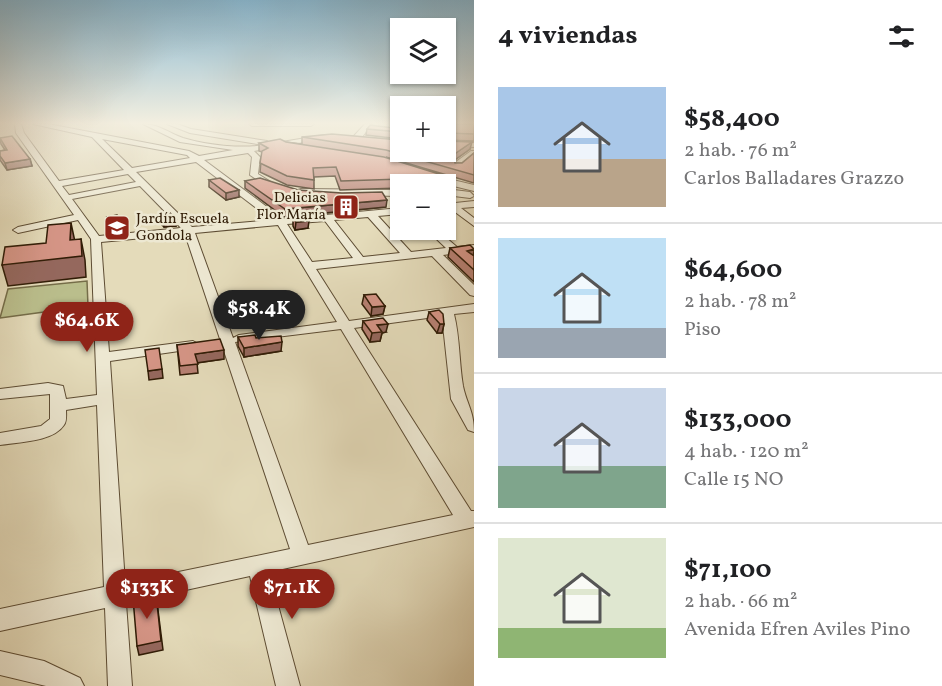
<!DOCTYPE html>
<html lang="es">
<meta charset="utf-8">
<style>
:root{--surface:#fff;--page:#f6f6f6;--text:#202124;--muted:#757577;--line:#e0e0e0;--accent:#8f2418}
body{margin:0;font-family:Vollkorn,serif;background:var(--page);color:var(--text);height:100vh;display:flex;flex-direction:column;font-size:22px;white-space:nowrap}
*{box-sizing:border-box;margin:0}
p{font-size:20px;color:var(--muted)}
.icon{flex:none;width:33px;height:33px;fill:none;stroke:currentColor;stroke-width:2;stroke-linecap:round;stroke-linejoin:round}
.map{position:relative;flex:1;overflow:hidden}
.side{display:flex;flex-direction:column;background:var(--surface);width:468px}
.side>*{flex:none}
.fabs{position:absolute;left:390px;top:18px;display:grid;gap:12px}
.fabs a{display:grid;place-items:center;width:66px;height:66px;border-radius:0px;background:var(--surface);box-shadow:0 2px 4px #0004;font-size:30px}
.price{position:absolute;translate:-50% -51px;padding:0 14px;border-radius:21px;background:var(--accent);color:#fff;font-size:20px;line-height:39px;filter:drop-shadow(0 2px 3px #0008)}
.price::after{content:'';position:absolute;left:50%;top:36px;width:18px;height:14px;margin-left:-9px;background:inherit;clip-path:polygon(0 0,100% 0,50% 100%)}
.price.active{background:#222;color:#fff}
ul{padding:0;list-style:none}
li{display:flex;align-items:center;gap:18px;height:150px;padding:0 24px}
li+li{border-top:2px solid var(--line)}
li span{display:grid;place-items:center;flex:none;width:168px;height:120px;border-radius:0px;color:#555}
li>.icon{margin-inline-start:auto}
span .icon{width:72px;height:72px;fill:#fffc;stroke-width:1}
li b{font-size:26px}
h2{display:flex;justify-content:space-between;align-items:center;height:72px;padding:0 24px;font-size:26px}
main{display:flex;flex:1;min-height:0}
.map>svg:first-child{display:block}
.green{fill:#babe8c;stroke:#756d49;stroke-width:1.5}
.lines{fill:none;stroke-linecap:round;stroke-linejoin:round}
.minor-casing{stroke:#5d4c33;stroke-width:2}
.minor{fill:#ede8d2;fill-rule:evenodd}
.wall{fill:#b78073;stroke:#301c06;stroke-width:1.5}
.shaded-wall{fill:#95685e;stroke:#301c06;stroke-width:1.5}
.building{fill:#d59586;stroke:#301c06;stroke-width:1.5}
.labels{text-anchor:middle;dominant-baseline:central;stroke-width:5;stroke-linejoin:round;paint-order:stroke}
.far-poi-label{font-size:15px;fill:#301c06;stroke:#ede8d2;text-anchor:end}
</style>
<main>
<div class="map">
<svg width="474" height="686" viewBox="0 0 474 686">
<rect width="100%" height="100%" fill="#e4dbba"/>
<filter id="stains"><feTurbulence type="fractalNoise" baseFrequency=".00333" numOctaves="4"/><feColorMatrix values="0 0 0 0 .2 0 0 0 0 .09 0 0 0 0 .02 0 0 0 .5 -.17"/></filter>
<radialGradient id="worn" r=".72"><stop offset=".6" stop-color="#630" stop-opacity="0"/><stop offset="1" stop-color="#630" stop-opacity=".3"/></radialGradient>
<polygon class="green" points="87,281 88,306 0,318 8,289"/>
<g class="lines">
<defs>
<g id="minor">
<path d="M15 124H21L24 133 59 181 124 170 92 137 33 124H48L189 151 199 156 233 150 180 142 143 124C158 124 169 133 183 138 206 145 241 149 264 145L190 133 167 124H177L191 129 267 141 270 144 324 135V139H321L254 151 260 157 258 174 274 184V188L271 189 250 175 252 157 248 153 204 160 283 219 400 208V214L378 216 411 252 446 248 427 230H437L457 247 474 245V251L443 255 474 285V296L470 295 432 256 316 269 349 321 474 304V312L454 314C460 338 459 362 463 386 467 405 474 411 474 432L468 430 451 399 442 316 354 328 471 511H474V527L269 572 300 686H276L250 576 126 603 132 686H108L105 608 0 631V609L104 587 97 405 66 410C66 415 67 421 64 425 53 442 18 442 0 445V433L41 426 50 419V394L0 399V389L48 383 63 386 66 399 97 395 91 239 78 220 18 233 13 230 18 227 74 215 16 133ZM102 139 187 155 190 158 132 168ZM196 162 272 220 192 227 136 172ZM128 174 136 182 69 195 62 186ZM140 186 181 228 99 236 72 199ZM368 217 400 253 363 257 334 220ZM325 221 353 258 312 262 287 224ZM278 225 337 322 239 335 233 338 195 233ZM185 234 290 549 125 583 110 361 193 349 200 345 193 341 109 352 101 242ZM341 329 453 515 308 545 235 342Z"/>
<polygon points="249,124 314,124 311,126 252,126"/>
<polygon points="365,124 372,124 359,141 353,141 353,137"/>
<polygon points="446,142 474,143 474,147 446,146"/>
<polygon points="471,151 474,151 474,157 459,168 453,168 453,164"/>
<polygon points="432,175 474,185 474,191 429,180 429,176"/>
<polygon points="301,189 400,190 400,196 298,194 298,190"/>
<polygon points="446,189 470,192 474,196 470,198 446,195"/>
<polygon points="474,201 474,207 461,208 474,218 474,226 451,209 446,210 446,204"/>
<polygon points="0,651 44,661 80,678 84,686 46,686 0,675"/>
</g>
</defs>
<use href="#minor" class="minor-casing"/>
<use href="#minor" class="minor"/>
</g>
<g class="wall">
<polygon points="446,124 474,124 474,141 446,140 446,141 470,149 454,160 455,163 462,163 474,153 474,183 386,157 452,178 449,187 446,187 446,184 400,184 400,188 340,190 335,176 314,177 314,189 287,185 260,172 262,152 259,151 259,143 286,142 302,144 302,137 400,140"/>
<polygon points="400,125 400,140 400,139 366,135 367,129 394,128"/>
<polygon points="0,138 30,159 32,166 7,170 0,160 0,151 5,150 1,144"/>
<polygon points="209,180 239,197 226,200 209,187"/>
<polygon points="245,181 298,190 386,207 284,217 245,188"/>
<polygon points="159,215 176,219 176,226 164,227 160,223"/>
<polygon points="107,217 125,223 126,231 115,232 108,225"/>
<polygon points="293,218 308,228 295,230 293,226"/>
<polygon points="450,248 474,256 474,282 448,257"/>
<polygon points="364,295 385,306 383,314 371,316 362,304"/>
<polygon points="429,312 444,324 442,333 437,333 427,320"/>
<polygon points="363,321 386,332 382,333 380,341 370,342 362,329"/>
<polygon points="238,337 256,338 281,351 244,357 238,346"/>
<polygon points="177,345 224,359 197,363 198,373 180,375"/>
</g>
<g class="shaded-wall">
<polygon points="472,142 470,149 452,162 453,155"/>
<polygon points="30,159 32,166 7,170 5,163"/>
<polygon points="239,190 239,197 226,200 226,193"/>
<polygon points="387,200 386,207 284,217 285,209"/>
<polygon points="176,219 176,226 164,227 163,220"/>
<polygon points="309,221 308,228 295,230 296,222"/>
<polygon points="71,223 75,242 81,239 85,260 86,277 8,286 2,265 70,240"/>
<polygon points="125,223 126,231 115,232 113,225"/>
<polygon points="474,250 474,252 472,259 467,251"/>
<polygon points="385,306 383,314 371,316 372,307"/>
<polygon points="388,324 386,332 382,333 380,341 370,342 372,333 377,325"/>
<polygon points="440,324 444,324 442,333 437,333"/>
<polygon points="282,342 281,351 244,357 244,348"/>
<polygon points="224,350 224,359 196,363 195,354"/>
<polygon points="162,369 163,378 149,380 148,371"/>
<polygon points="156,594 163,650 139,655 137,646"/>
</g>
<g class="building">
<polygon points="446,124 474,124 474,134 448,133 446,141 472,142 453,155 455,163 462,163 474,153 474,175 386,150 302,137 332,134 400,140 400,152 446,152"/>
<polygon points="370,125 394,128 400,125 400,132 367,129"/>
<polygon points="12,136 30,159 5,163 0,156 0,151 7,150 0,138"/>
<polygon points="280,139 286,142 384,157 452,178 447,178 446,181 404,181 402,179 341,181 336,167 313,168 314,180 287,176 260,163 262,151 268,148 259,143"/>
<polygon points="220,178 239,190 226,193 209,180"/>
<polygon points="260,178 298,190 342,193 382,192 387,200 285,209 245,181"/>
<polygon points="170,213 176,219 163,220 159,215"/>
<polygon points="117,215 125,223 113,225 107,217"/>
<polygon points="306,217 309,221 296,222 293,218"/>
<polygon points="71,223 70,240 81,239 82,256 2,265 5,247 46,243 48,225"/>
<polygon points="470,245 474,249 467,251 474,256 474,270 450,248"/>
<polygon points="376,294 385,306 372,307 364,295"/>
<polygon points="439,310 443,314 444,324 440,324 429,312"/>
<polygon points="383,318 388,324 377,325 382,332 372,333 363,321"/>
<polygon points="255,335 256,338 281,336 282,342 244,348 238,337"/>
<polygon points="220,339 224,350 195,354 198,364 180,366 177,345"/>
<polygon points="159,348 162,369 148,371 145,350"/>
<polygon points="156,594 161,641 137,646 133,598"/>
</g>
<linearGradient id="sky" x2="0" y2="1"><stop stop-color="#87b7d1"/><stop offset="0.56" stop-color="#f3efe0"/><stop offset="1" stop-color="#f3efe0" stop-opacity="0"/></linearGradient>
<rect width="474" height="220" fill="url(#sky)"/>
<defs>
<symbol id="building-square" viewBox="-11 -11 22 22"><rect x="-9" y="-9" width="18" height="18" rx="4" fill="#8f2418" stroke="#ede8d2"/><path d="M-4-6H4V6H1V3H-1V6H-4ZM-2.5-4.3h1.7v1.8h-1.7ZM.8-4.3h1.7v1.8H.8ZM-2.5-1h1.7V.8h-1.7ZM.8-1h1.7V.8H.8Z" fill="#fff"/></symbol>
<symbol id="school-square" viewBox="-11 -11 22 22"><rect x="-9" y="-9" width="18" height="18" rx="4" fill="#8f2418" stroke="#ede8d2"/><path d="M0-5L7-2L0 1L-7-2ZM-4 1L0 2.5L4 1V4Q0 6-4 4Z" fill="#fff"/></symbol>
</defs>
<g fill-rule="evenodd">
<use href="#building-square" x="331" y="192" width="30" height="30"/>
<use href="#school-square" x="102" y="213" width="30" height="30"/>
</g>
<g class="labels">
<g class="far-poi-label">
<text x="326" y="198">Delicias<tspan x="326" dy="17">Flor María</tspan></text>
<text x="136" y="219" text-anchor="start">Jardín Escuela<tspan x="136" dy="17">Gondola</tspan></text>
</g>
</g>
<rect width="100%" height="100%" filter="url(#stains)"/>
<rect width="100%" height="100%" fill="url(#worn)"/>
</svg>
<div class="fabs">
<a><svg class="icon" aria-label="layers" viewBox="0 0 24 24"><path d="M12 4l9 5-9 5-9-5zM3 14l9 5 9-5"/></svg></a>
<a>+</a>
<a>−</a>
</div>
<b class="price active" style="left:259px;top:341px">$58.4K</b>
<b class="price" style="left:87px;top:353px">$64.6K</b>
<b class="price" style="left:147px;top:620px">$133K</b>
<b class="price" style="left:292px;top:620px">$71.1K</b>
</div>
<section class="side">
<h2>4 viviendas<svg class="icon" aria-label="filters" viewBox="0 0 24 24"><path d="M4 7h16M4 17h16"/><circle cx="9" cy="7" r="2"/><circle cx="15" cy="17" r="2"/></svg></h2>
<ul>
<li><span style="background:linear-gradient(#a9c7e8 60%,#b9a48a 0)"><svg class="icon" aria-label="home" viewBox="0 0 24 24"><path d="M3 11l9-7 9 7M6 9v11h12V9"/></svg></span><div><b>$58,400</b><p>2 hab. · 76 m²</p><p>Carlos Balladares Grazzo</p></div></li>
<li><span style="background:linear-gradient(#bfe0f5 75%,#9aa5b1 0)"><svg class="icon" aria-label="home" viewBox="0 0 24 24"><path d="M3 11l9-7 9 7M6 9v11h12V9"/></svg></span><div><b>$64,600</b><p>2 hab. · 78 m²</p><p>Piso</p></div></li>
<li><span style="background:linear-gradient(#c9d6e8 65%,#7fa58c 0)"><svg class="icon" aria-label="home" viewBox="0 0 24 24"><path d="M3 11l9-7 9 7M6 9v11h12V9"/></svg></span><div><b>$133,000</b><p>4 hab. · 120 m²</p><p>Calle 15 NO</p></div></li>
<li><span style="background:linear-gradient(#dfe7d0 75%,#8fb573 0)"><svg class="icon" aria-label="home" viewBox="0 0 24 24"><path d="M3 11l9-7 9 7M6 9v11h12V9"/></svg></span><div><b>$71,100</b><p>2 hab. · 66 m²</p><p>Avenida Efren Aviles Pino</p></div></li>
</ul>
</section>
</main>
